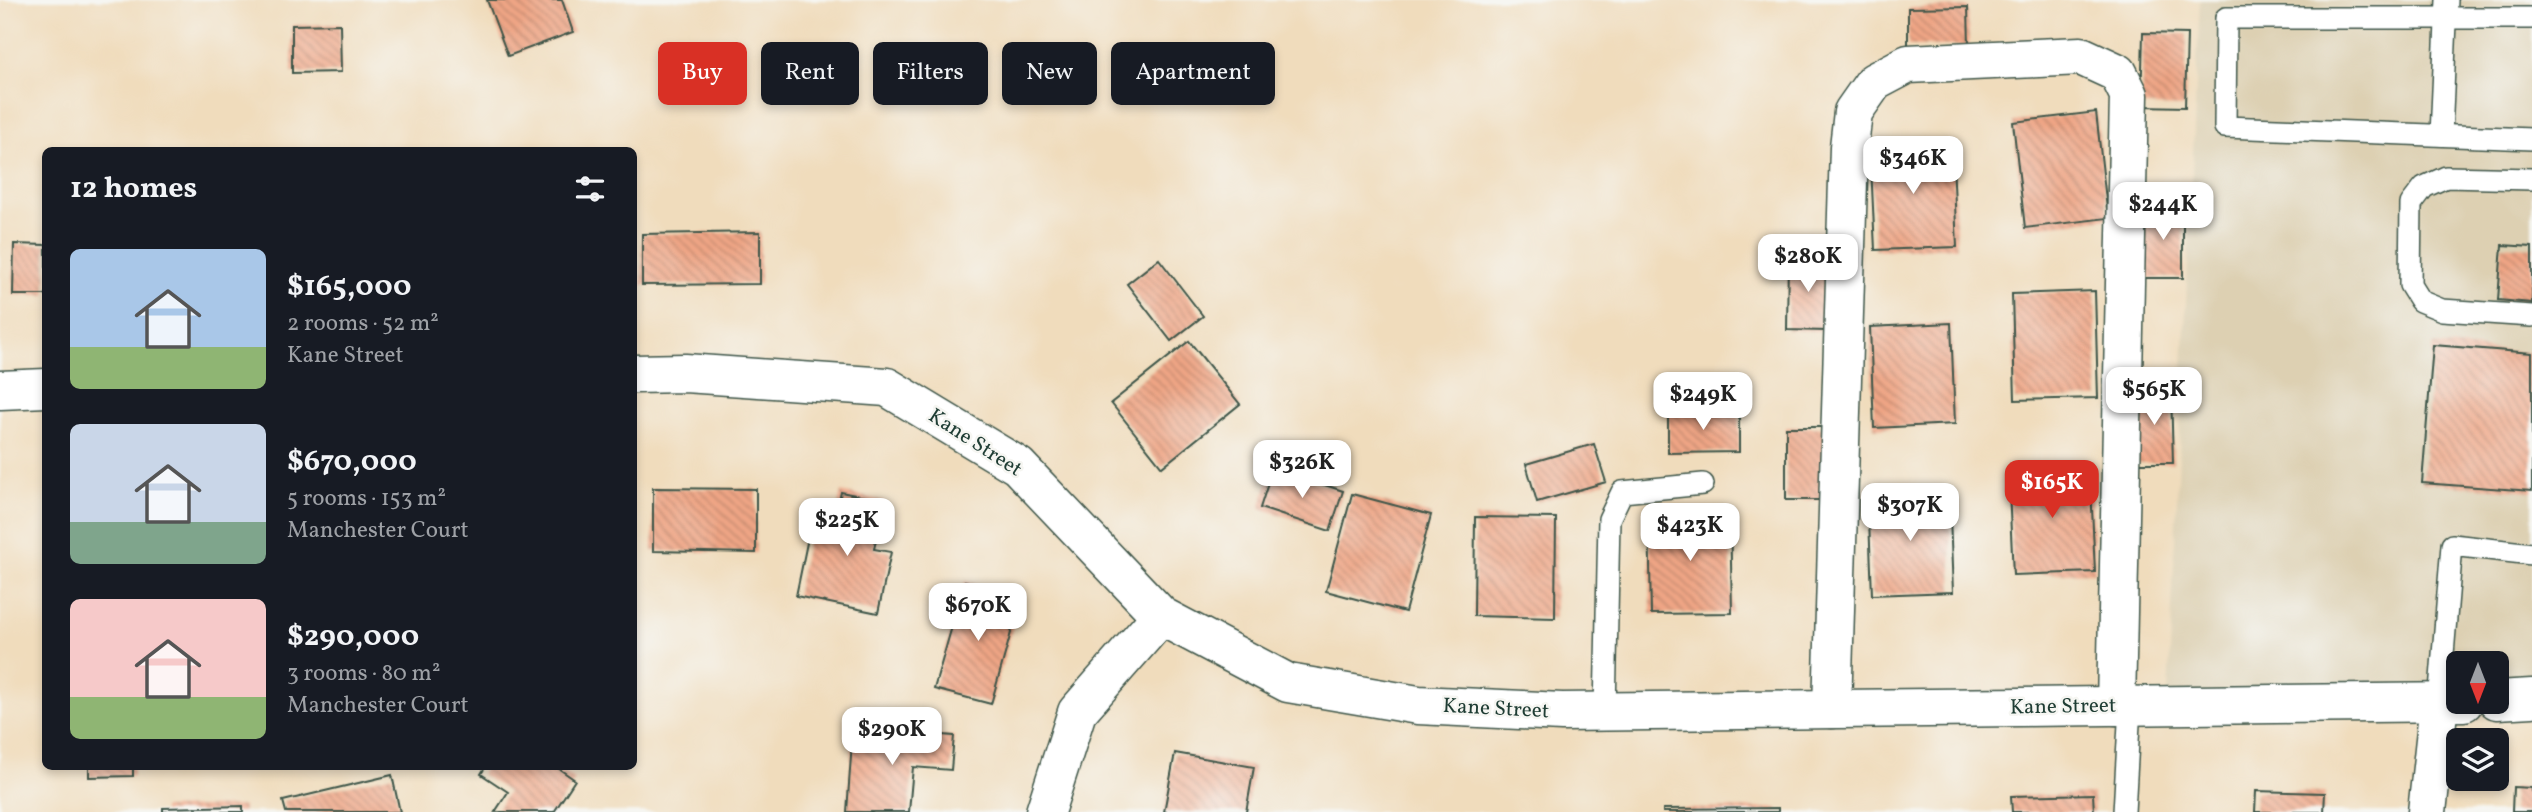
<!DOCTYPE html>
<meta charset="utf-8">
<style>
:root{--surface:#171b24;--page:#242831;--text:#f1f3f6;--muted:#9ea1a6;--accent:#d93025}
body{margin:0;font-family:Vollkorn,serif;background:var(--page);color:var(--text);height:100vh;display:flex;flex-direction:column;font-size:26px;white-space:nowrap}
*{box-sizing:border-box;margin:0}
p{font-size:23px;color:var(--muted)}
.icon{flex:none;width:38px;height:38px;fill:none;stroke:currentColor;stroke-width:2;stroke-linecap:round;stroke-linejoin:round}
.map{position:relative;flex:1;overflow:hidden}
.sheet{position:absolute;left:42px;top:147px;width:595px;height:623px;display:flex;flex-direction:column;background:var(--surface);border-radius:10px;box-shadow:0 4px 10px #0003}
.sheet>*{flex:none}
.top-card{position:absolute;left:658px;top:42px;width:665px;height:63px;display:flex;gap:14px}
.needle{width:46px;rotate:180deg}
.controls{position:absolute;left:2446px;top:651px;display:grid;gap:14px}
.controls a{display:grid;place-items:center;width:63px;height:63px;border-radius:10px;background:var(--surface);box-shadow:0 4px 10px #0003;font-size:35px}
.price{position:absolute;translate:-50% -60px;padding:0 16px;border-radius:14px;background:#fff;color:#222;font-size:23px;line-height:46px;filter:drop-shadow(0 2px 4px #0008)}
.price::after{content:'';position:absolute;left:50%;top:42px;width:21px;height:16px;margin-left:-10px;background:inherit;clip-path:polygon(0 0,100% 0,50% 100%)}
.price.active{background:var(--accent);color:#fff}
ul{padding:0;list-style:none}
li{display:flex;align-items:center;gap:21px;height:175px;padding:0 28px}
li span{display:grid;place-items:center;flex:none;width:196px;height:140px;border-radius:10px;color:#555}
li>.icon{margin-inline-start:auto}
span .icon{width:84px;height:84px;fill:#fffc;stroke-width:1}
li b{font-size:30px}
h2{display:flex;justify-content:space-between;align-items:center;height:84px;padding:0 28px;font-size:30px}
.tag{padding:0 24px;border-radius:10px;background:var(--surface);box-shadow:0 4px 10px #0003;font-size:24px;line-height:63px}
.tag.active{background:var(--accent);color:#fff}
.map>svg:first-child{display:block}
.built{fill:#ddd0b2}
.building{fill:url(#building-back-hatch)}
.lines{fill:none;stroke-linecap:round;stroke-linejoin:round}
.service-casing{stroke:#3e5548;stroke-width:24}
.minor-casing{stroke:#3e5548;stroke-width:41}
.service{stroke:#fff;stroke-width:21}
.minor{stroke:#fff;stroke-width:38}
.labels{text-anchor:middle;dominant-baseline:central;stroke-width:5;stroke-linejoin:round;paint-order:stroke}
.street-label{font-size:21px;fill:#1f3d34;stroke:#f6f6f2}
</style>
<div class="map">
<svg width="2532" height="812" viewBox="0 0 2532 812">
<defs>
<pattern id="building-back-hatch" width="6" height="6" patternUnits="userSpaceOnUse" patternTransform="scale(1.75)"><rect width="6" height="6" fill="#efa585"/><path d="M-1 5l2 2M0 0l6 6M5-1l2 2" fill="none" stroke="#c1886e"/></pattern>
</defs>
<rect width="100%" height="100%" fill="#f6f6f2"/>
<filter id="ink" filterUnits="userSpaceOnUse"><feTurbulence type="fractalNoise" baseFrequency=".0143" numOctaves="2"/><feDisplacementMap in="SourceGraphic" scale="14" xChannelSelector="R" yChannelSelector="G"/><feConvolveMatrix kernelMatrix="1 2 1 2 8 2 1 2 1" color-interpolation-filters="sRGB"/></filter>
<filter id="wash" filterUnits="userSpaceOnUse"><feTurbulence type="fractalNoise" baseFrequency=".00686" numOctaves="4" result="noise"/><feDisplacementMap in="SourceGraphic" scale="28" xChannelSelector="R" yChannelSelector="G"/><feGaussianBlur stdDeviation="1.57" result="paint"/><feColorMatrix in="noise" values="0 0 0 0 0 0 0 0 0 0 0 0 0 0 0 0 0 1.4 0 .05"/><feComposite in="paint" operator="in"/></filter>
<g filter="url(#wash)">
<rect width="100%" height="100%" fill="#f0dcbc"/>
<polygon class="built" points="2200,0 2532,0 2532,683 2497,684 2497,663 2459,663 2459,685 2168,694"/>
<g id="blocks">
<g class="building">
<polygon points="487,0 562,0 573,32 508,56"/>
<polygon points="1968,7 1969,46 1908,46 1908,8"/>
<polygon points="340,24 341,72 292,73 292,25"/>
<polygon points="2143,33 2187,34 2185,107 2141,106"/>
<polygon points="2096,112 2108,218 2025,228 2013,122"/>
<polygon points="1952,141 1957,247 1875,250 1870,144"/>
<polygon points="2144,205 2183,206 2183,278 2142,278"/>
<polygon points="760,232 760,284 642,285 642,234"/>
<polygon points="14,244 46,245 46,295 13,295"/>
<polygon points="2502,245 2532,247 2532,303 2498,300"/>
<polygon points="1788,258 1828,259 1827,331 1787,330"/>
<polygon points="1159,259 1203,316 1171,341 1127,284"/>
<polygon points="2095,291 2098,398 2015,400 2012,294"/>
<polygon points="1951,323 1955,424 1874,428 1870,327"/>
<polygon points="1189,341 1240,404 1162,467 1111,403"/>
<polygon points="2433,345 2532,353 2532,491 2422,483"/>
<polygon points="2136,390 2171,390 2173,463 2137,463"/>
<polygon points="1668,411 1739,411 1739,452 1668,453"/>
<polygon points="1786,427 1826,427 1825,500 1786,500"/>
<polygon points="1594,444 1606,482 1537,502 1526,464"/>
<polygon points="2090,465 2095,572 2013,575 2008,469"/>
<polygon points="1273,468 1343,491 1330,531 1260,508"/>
<polygon points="653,488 756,489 756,553 653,551"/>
<polygon points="1949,491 1953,592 1872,595 1868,494"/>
<polygon points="841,492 884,501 874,549 891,552 878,613 796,596 809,533 831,537"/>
<polygon points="1352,494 1431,515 1405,612 1326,591"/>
<polygon points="1730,512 1732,613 1651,614 1649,513"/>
<polygon points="1475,517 1556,518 1555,618 1474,616"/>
<polygon points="965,581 1021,597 991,704 934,689"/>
<polygon points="853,728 954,736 951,770 913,767 909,812 847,812"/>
<polygon points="1175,753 1254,767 1246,812 1164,812"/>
<polygon points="89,766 133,766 133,776 89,777"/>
<polygon points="486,766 555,766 575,780 554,812 495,812 508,792 481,774"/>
<polygon points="392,775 400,812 286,812 283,801"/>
<polygon points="2513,787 2532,788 2532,812 2512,812"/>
<polygon points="2256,791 2325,793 2324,812 2255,812"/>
<polygon points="2093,794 2094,812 2012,812 2011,796"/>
<polygon points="243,806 243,812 163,812 163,808"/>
<polygon points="1778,808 1778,812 1663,812 1663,809"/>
</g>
</g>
</g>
<g filter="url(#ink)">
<use href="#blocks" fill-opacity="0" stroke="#3e5548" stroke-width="2"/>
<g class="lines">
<defs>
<g id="service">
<polyline points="2532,18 2226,18 2225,127 2532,139"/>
<polyline points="2441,135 2447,0"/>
<polyline points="2532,179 2446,177 2424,187 2411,204 2410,285 2420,301 2442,310 2532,316"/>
<polyline points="2439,703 2452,545 2532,554"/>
<polyline points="1605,712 1609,519 1622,492 1703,484"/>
<polyline points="2124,812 2130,706"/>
</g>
<g id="minor">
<polyline points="634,374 685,373 887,387 1018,466 1161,616 1288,683 1418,705 1562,712 2464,702"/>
<polyline points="0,390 46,388"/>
<polyline points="2497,700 2532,698"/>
<polyline points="1832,709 1849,147 1853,112 1874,82 1908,64 2081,56 2118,73 2129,95 2116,706"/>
<polyline points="1045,812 1077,712 1161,616"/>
<polyline points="2427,812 2439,703"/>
</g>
</defs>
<use href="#service" class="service-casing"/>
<use href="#minor" class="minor-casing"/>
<use href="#service" class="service"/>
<use href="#minor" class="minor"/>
</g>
</g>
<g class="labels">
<g class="street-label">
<text transform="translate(975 443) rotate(33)">Kane Street</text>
<text transform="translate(2063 707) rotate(-1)">Kane Street</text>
<text transform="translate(1496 709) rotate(3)">Kane Street</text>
</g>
</g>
</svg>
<div class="controls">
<a><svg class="needle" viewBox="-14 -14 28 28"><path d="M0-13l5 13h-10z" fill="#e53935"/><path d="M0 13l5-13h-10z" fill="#9ea1a6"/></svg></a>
<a><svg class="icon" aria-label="layers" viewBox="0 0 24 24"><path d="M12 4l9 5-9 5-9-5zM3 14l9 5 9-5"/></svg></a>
</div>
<b class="price" style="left:1913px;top:196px">$346K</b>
<b class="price" style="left:2163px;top:242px">$244K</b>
<b class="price" style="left:1808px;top:294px">$280K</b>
<b class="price" style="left:2154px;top:427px">$565K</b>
<b class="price" style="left:1703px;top:432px">$249K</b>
<b class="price" style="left:1302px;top:500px">$326K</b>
<b class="price active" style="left:2052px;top:520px">$165K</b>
<b class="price" style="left:1910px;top:543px">$307K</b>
<b class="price" style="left:847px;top:558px">$225K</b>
<b class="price" style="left:1690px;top:563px">$423K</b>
<b class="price" style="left:978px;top:643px">$670K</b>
<b class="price" style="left:892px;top:767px">$290K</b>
<div class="top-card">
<a class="tag active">Buy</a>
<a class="tag">Rent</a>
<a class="tag">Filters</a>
<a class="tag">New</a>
<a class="tag">Apartment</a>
</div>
<section class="sheet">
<h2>12 homes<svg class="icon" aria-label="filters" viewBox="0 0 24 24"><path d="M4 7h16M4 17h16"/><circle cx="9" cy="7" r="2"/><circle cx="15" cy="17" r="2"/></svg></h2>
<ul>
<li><span style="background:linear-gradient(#a9c7e8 70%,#8fb573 0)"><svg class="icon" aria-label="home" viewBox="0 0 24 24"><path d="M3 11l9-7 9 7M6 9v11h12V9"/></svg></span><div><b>$165,000</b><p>2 rooms · 52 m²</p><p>Kane Street</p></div></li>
<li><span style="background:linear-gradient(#c9d6e8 70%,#7fa58c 0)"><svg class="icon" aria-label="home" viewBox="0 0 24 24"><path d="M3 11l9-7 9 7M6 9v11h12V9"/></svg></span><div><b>$670,000</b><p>5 rooms · 153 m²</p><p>Manchester Court</p></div></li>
<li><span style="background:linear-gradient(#f6c9c9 70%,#8fb573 0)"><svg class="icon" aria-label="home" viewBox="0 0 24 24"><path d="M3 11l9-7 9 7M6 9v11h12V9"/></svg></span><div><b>$290,000</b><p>3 rooms · 80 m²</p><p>Manchester Court</p></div></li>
</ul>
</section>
</div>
